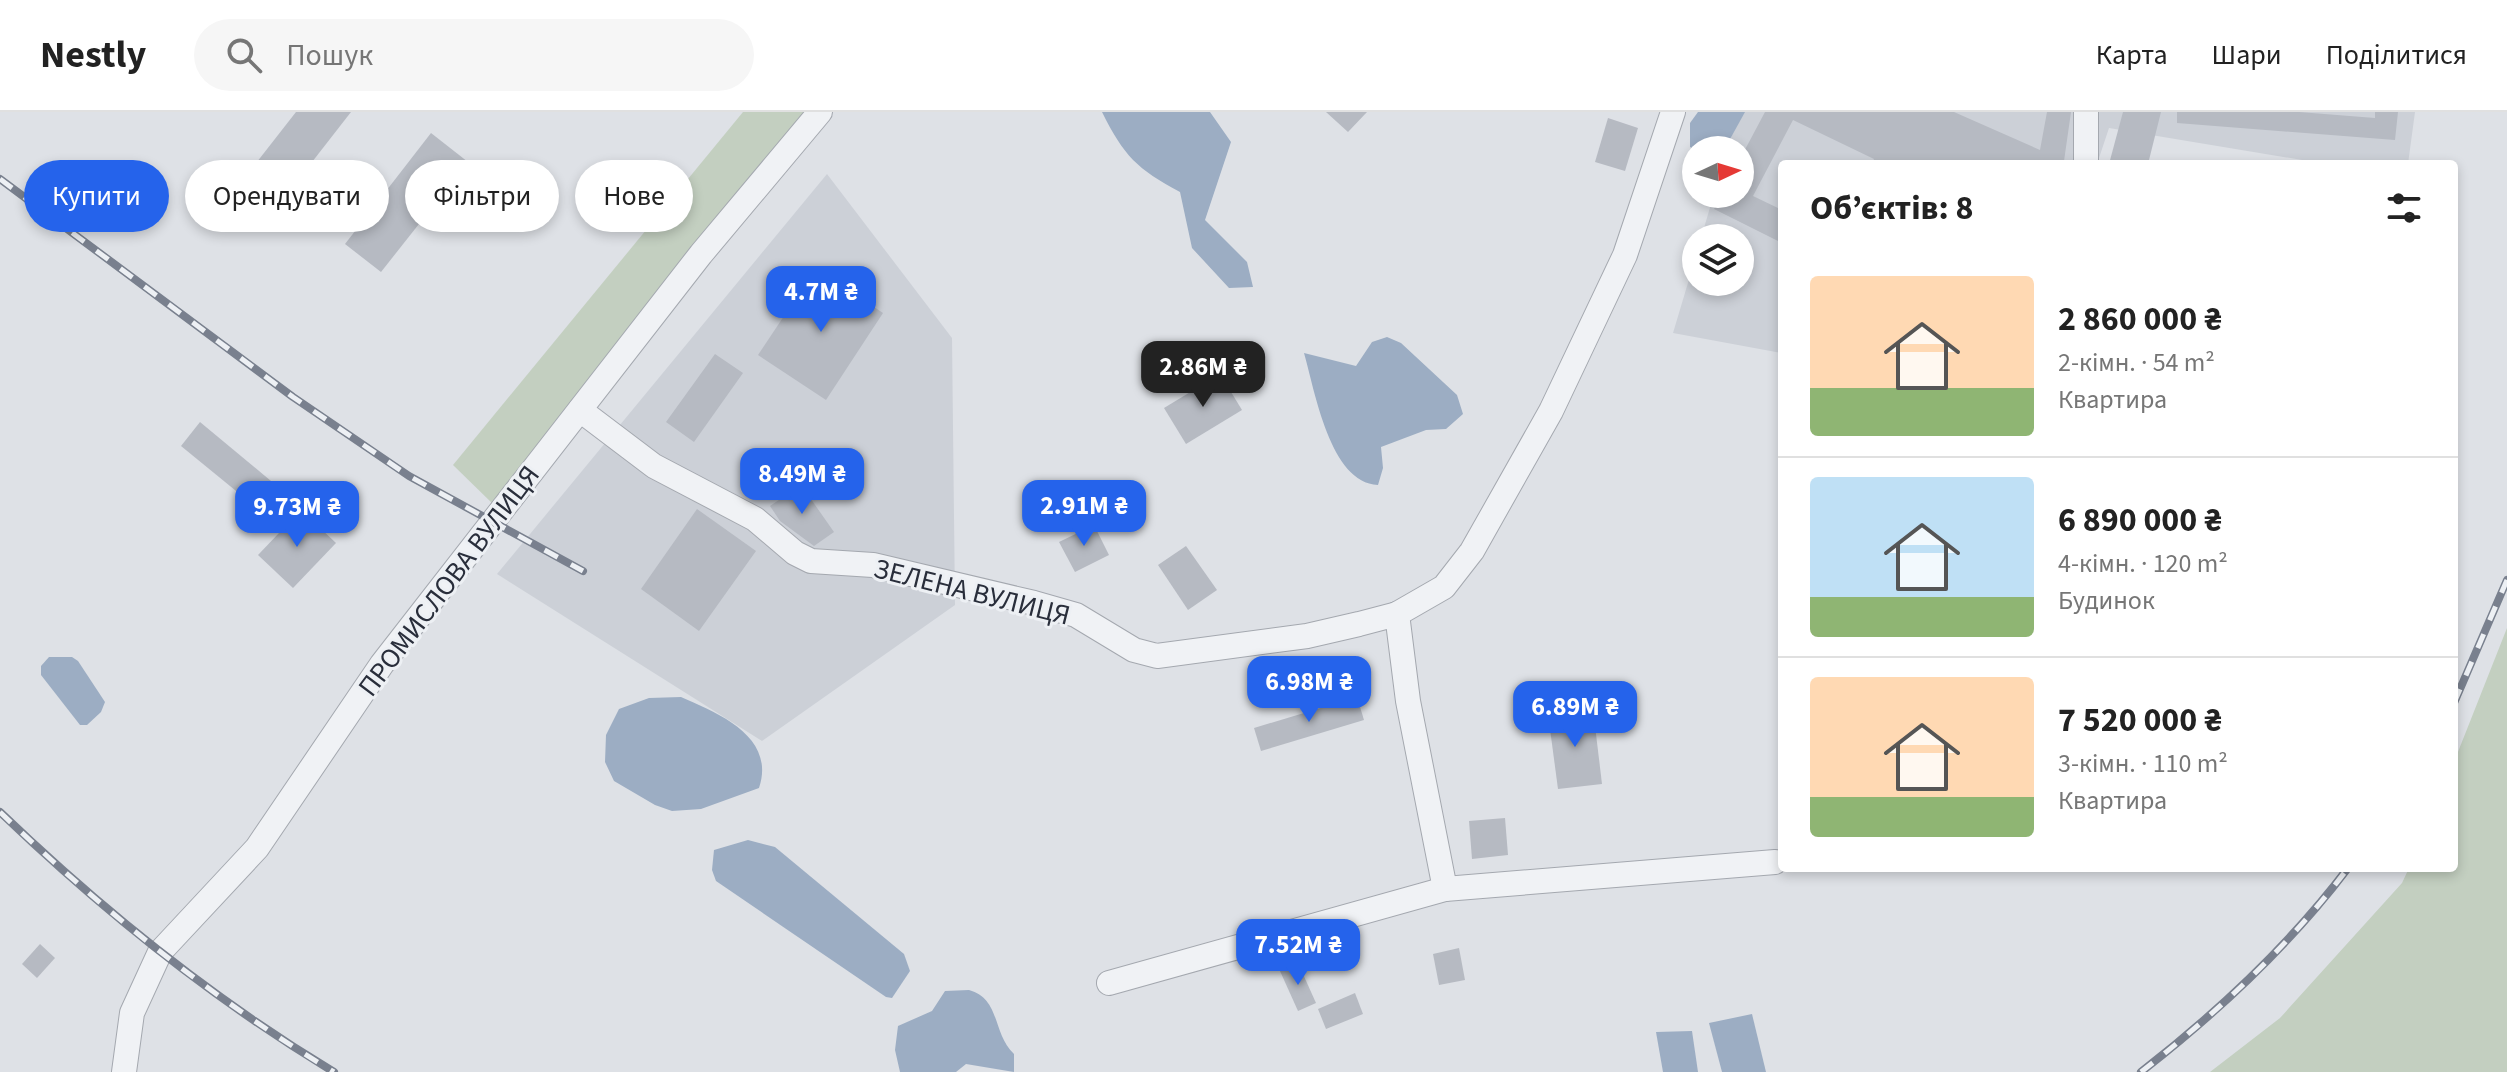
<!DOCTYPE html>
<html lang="uk">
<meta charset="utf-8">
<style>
:root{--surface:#fff;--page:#f6f6f6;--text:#222;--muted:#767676;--line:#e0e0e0;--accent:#2563eb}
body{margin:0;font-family:"Source Sans 3",sans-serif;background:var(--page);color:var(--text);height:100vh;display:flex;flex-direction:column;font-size:30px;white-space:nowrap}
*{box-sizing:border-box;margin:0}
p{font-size:26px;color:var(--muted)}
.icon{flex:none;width:44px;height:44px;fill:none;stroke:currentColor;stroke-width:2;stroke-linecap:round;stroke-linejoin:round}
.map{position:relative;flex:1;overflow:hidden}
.panel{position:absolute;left:1778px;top:48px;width:680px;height:712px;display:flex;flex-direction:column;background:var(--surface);border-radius:8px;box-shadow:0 4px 12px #0003}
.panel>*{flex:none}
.hud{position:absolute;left:24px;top:48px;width:760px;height:72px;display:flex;gap:16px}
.needle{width:52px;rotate:86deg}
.fabs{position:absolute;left:1682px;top:24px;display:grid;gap:16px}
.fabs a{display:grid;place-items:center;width:72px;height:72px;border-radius:50%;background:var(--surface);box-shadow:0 4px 12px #0003;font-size:40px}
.price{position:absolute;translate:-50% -68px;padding:0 18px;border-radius:16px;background:var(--accent);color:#fff;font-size:26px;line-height:52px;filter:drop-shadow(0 2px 4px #0008)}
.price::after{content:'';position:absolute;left:50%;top:48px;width:24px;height:18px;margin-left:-12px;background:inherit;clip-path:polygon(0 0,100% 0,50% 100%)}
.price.selected{background:#222;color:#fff}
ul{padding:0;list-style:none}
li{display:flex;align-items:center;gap:24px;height:200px;padding:0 32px}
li+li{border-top:2px solid var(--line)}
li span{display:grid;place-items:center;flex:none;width:224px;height:160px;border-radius:8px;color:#555}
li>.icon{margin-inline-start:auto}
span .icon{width:96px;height:96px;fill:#fffc;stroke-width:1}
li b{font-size:34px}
h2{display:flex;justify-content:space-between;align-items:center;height:96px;padding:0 32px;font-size:34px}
.chip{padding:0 28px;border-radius:36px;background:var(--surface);box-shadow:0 4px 12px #0003;font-size:28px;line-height:72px}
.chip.selected{background:var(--accent);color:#fff}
header{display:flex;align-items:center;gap:48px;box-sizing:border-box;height:112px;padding:0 40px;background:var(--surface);border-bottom:2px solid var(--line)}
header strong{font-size:38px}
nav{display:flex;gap:44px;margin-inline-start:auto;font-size:28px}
.search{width:560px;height:72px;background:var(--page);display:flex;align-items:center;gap:20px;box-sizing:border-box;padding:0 28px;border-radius:44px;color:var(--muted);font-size:30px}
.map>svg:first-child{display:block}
.built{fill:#ccd0d7}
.green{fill:#c3cfc0}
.water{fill:#9cadc3}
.building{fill:#b6bac2}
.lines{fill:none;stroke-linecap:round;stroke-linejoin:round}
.minor-casing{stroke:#a4a8af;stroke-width:26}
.minor{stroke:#f0f2f5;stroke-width:24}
.rail-casing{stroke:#79808e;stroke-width:8}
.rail{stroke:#edf0f4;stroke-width:5;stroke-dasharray:15;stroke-linecap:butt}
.labels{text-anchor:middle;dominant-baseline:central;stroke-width:6;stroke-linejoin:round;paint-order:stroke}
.street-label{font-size:28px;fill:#292e3b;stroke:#edf0f4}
</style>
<header>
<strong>Nestly</strong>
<div class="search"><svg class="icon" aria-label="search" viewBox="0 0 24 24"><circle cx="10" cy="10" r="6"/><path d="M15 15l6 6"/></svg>Пошук</div>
<nav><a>Карта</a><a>Шари</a><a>Поділитися</a></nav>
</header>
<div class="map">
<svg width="2507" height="960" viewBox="0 0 2507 960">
<rect width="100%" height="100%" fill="#dee1e6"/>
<g class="built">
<polygon points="1739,0 2415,0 2408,52 2326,52 2109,16 2097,52 1782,52 1782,241 1673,221 1696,144 1696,170 1740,170 1740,126 1701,126 1714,82 1740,82 1740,38 1727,38"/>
<polygon points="827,62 952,226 955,493 762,629 497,462"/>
</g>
<g class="green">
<polygon points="743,0 809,0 495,394 453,353"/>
<polygon points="2507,516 2507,960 2210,960 2280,906 2402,771 2409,756 2454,756 2454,650"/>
</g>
<g class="water">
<path d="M1102 0H1210L1231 30 1205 108 1247 150 1253 175 1229 176 1192 136 1180 80C1137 57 1124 44 1102 0Z"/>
<polygon points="1698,0 1745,0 1724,38 1696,38 1690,35 1690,11"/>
<path d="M1387 225 1401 231 1457 283 1463 302 1446 317 1426 318 1381 335 1383 356 1378 373C1330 371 1315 279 1304 241L1356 254 1372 230Z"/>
<polygon points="49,545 72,545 78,549 105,590 101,600 87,613 80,613 41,563 41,554"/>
<path d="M681 585C720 602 776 625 759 676L701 697 672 699 655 693 614 669 605 650 606 623 619 597 649 586Z"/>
<polygon points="748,728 775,735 904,842 910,859 892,886 886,885 716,769 712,758 714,738"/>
<path d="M969 878C1001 887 992 921 1014 942V960L966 952 956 960H900L895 938 898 914 932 899 945 879Z"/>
<polygon points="1752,902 1766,960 1722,960 1709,911"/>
<polygon points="1692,919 1698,960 1663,960 1656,920"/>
</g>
<g class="building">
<polygon points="296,0 351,0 284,86 250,59"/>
<polygon points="1326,0 1367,0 1348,20"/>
<polygon points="1765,0 1954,0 2040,38 2047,0 2071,0 2064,49 2071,52 1872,52 1874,47 1793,8 1753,84 1782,98 1782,131 1714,97 1722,82 1740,82 1740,47"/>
<polygon points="2123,0 2161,0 2148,52 2109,52"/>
<polygon points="2177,0 2299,0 2375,6 2375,0 2398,0 2395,28 2177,11"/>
<polygon points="1608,6 1638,16 1625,59 1595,50"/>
<polygon points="431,21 468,50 381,160 345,132"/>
<polygon points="816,156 883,201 826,288 758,243"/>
<polygon points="715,242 743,261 694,330 666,310"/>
<polygon points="1220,262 1242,298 1186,332 1164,296"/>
<polygon points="200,310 271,369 252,392 181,334"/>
<polygon points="801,373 834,420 814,434 780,409 770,394"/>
<polygon points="697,397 756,439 699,519 641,477"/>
<polygon points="301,398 336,431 293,476 258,443"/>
<polygon points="1094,413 1109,443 1075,460 1059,430"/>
<polygon points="1186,434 1217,478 1188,498 1158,453"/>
<polygon points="1357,585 1364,608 1261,639 1254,616"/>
<polygon points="1593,597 1602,672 1558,677 1548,602"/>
<polygon points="1505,706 1508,743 1472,747 1469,709"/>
<polygon points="40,832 55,846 37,866 22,852"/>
<polygon points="1459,836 1465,868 1439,873 1433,842"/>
<polygon points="1298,851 1316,891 1298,899 1280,859"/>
<polygon points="1355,881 1363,902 1326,917 1318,897"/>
</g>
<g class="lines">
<defs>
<g id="minor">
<polyline points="2086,52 2086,0"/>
<polyline points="580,298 654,354 755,407 795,441 811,449 873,453 1034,491 1076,503 1134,538 1157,544 1307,524 1359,512 1397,502 1444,475 1472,439 1551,299 1625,143 1673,0"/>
<polyline points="1397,502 1408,589 1445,777 1775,750"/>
<polyline points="1109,871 1445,777"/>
<polyline points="124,960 132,901 160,840 257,736 382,552 701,142 820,0"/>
</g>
</defs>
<use href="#minor" class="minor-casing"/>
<use href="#minor" class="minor"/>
<defs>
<g id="rail">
<polyline points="0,67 293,285 409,364 583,459"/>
<polyline points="2454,591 2507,468"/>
<path d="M0 700C102 798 213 887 334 960"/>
<path d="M2141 960C2218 900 2289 834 2348 756"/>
</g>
</defs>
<use href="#rail" class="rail-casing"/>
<use href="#rail" class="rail"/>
</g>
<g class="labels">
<g class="street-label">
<text transform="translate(449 469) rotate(-53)">ПРОМИСЛОВА ВУЛИЦЯ</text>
<text transform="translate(972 480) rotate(14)">ЗЕЛЕНА ВУЛИЦЯ</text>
</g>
</g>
</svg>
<div class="fabs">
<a><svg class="needle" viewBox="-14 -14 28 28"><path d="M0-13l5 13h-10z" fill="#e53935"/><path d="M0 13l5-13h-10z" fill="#767676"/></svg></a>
<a><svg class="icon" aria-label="layers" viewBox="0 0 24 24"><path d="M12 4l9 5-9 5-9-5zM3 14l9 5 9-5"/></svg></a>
</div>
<b class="price" style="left:821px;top:222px">4.7M ₴</b>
<b class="price selected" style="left:1203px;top:297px">2.86M ₴</b>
<b class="price" style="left:802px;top:404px">8.49M ₴</b>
<b class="price" style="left:1084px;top:436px">2.91M ₴</b>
<b class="price" style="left:297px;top:437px">9.73M ₴</b>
<b class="price" style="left:1309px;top:612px">6.98M ₴</b>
<b class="price" style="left:1575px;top:637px">6.89M ₴</b>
<b class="price" style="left:1298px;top:875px">7.52M ₴</b>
<div class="hud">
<a class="chip selected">Купити</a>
<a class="chip">Орендувати</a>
<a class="chip">Фільтри</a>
<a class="chip">Нове</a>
</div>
<section class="panel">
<h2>Об’єктів: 8<svg class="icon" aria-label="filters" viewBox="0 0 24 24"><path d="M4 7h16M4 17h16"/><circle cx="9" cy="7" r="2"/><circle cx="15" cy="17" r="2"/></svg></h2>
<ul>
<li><span style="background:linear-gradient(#ffd9b3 70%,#8fb573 0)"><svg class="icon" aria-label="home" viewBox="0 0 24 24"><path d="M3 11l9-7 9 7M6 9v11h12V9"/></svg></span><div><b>2 860 000 ₴</b><p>2-кімн. · 54 m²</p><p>Квартира</p></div></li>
<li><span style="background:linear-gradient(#bfe0f5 75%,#8fb573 0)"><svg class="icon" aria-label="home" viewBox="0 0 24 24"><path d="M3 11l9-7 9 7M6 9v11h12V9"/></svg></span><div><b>6 890 000 ₴</b><p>4-кімн. · 120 m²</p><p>Будинок</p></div></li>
<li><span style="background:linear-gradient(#ffd9b3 75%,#8fb573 0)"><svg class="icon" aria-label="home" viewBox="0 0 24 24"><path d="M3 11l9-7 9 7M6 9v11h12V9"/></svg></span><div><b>7 520 000 ₴</b><p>3-кімн. · 110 m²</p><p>Квартира</p></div></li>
</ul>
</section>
</div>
